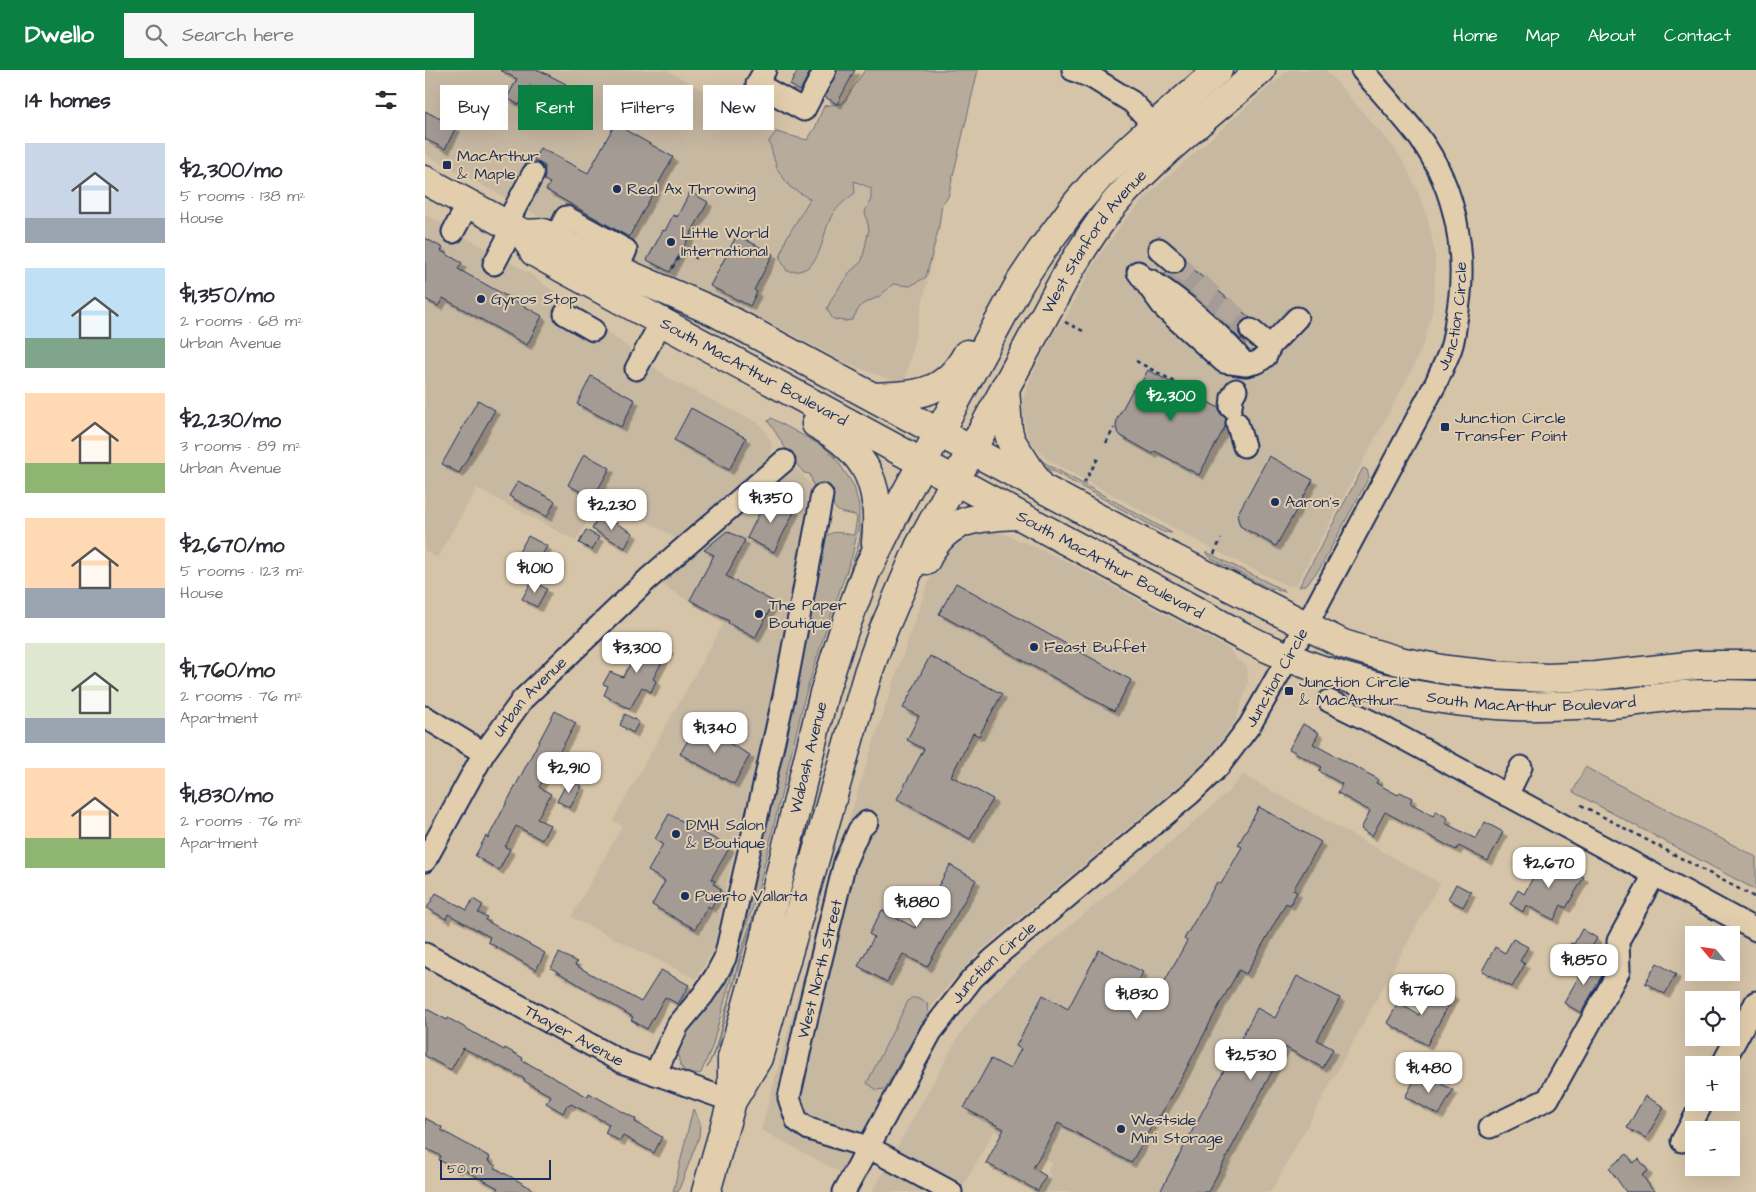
<!DOCTYPE html>
<meta charset="utf-8">
<style>
:root{--surface:#fff;--page:#f7f7f7;--text:#2b2b33;--muted:#7c7c81;--accent:#0b8043}
body{margin:0;font-family:"Architects Daughter",sans-serif;background:var(--page);color:var(--text);height:100vh;display:flex;flex-direction:column;font-size:19px;white-space:nowrap}
*{box-sizing:border-box;margin:0}
p{font-size:16px;color:var(--muted)}
.icon{flex:none;width:28px;height:28px;fill:none;stroke:currentColor;stroke-width:2;stroke-linecap:round;stroke-linejoin:round}
.map{position:relative;flex:1;overflow:hidden}
.drawer{display:flex;flex-direction:column;background:var(--surface);width:425px}
.drawer>*{flex:none}
.top-card{position:absolute;left:15px;top:15px;width:475px;height:45px;display:flex;gap:10px}
.needle{width:32px;rotate:299deg}
.buttons{position:absolute;left:1260px;top:856px;display:grid;gap:10px}
.buttons a{display:grid;place-items:center;width:55px;height:55px;border-radius:0px;background:var(--surface);box-shadow:0 5px 20px #0002;font-size:25px}
.scale{position:absolute;left:15px;bottom:12px;width:111px;box-sizing:border-box;padding-left:5px;border:2px solid #1b2f5e;border-top:0;font-size:14px;line-height:18px;white-space:nowrap;color:#1b2f5e;-webkit-text-stroke:4px #e2cead;paint-order:stroke}
.price{position:absolute;translate:-50% -42px;padding:0 11px;border-radius:10px;background:#fff;color:#222;font-size:16px;line-height:32px;filter:drop-shadow(0 1px 2px #0008)}
.price::after{content:'';position:absolute;left:50%;top:30px;width:15px;height:11px;margin-left:-8px;background:inherit;clip-path:polygon(0 0,100% 0,50% 100%)}
.price.selected{background:var(--accent);color:#fff}
ul{padding:0;list-style:none}
li{display:flex;align-items:center;gap:15px;height:125px;padding:0 25px}
li span{display:grid;place-items:center;flex:none;width:140px;height:100px;border-radius:0px;color:#555}
li>.icon{margin-inline-start:auto}
span .icon{width:60px;height:60px;fill:#fffc;stroke-width:1}
li b{font-size:21px}
h2{display:flex;justify-content:space-between;align-items:center;height:60px;padding:0 25px;font-size:21px}
.chip{padding:0 18px;border-radius:0px;background:var(--surface);box-shadow:0 5px 20px #0002;font-size:18px;line-height:45px}
.chip.selected{background:var(--accent);color:#fff}
header{display:flex;align-items:center;gap:30px;box-sizing:border-box;height:70px;padding:0 25px;background:var(--accent);color:#fff}
header strong{font-size:24px}
nav{display:flex;gap:28px;margin-inline-start:auto;font-size:18px}
.search{width:350px;height:45px;background:var(--page);display:flex;align-items:center;gap:12px;box-sizing:border-box;padding:0 18px;border-radius:0px;color:var(--muted);font-size:19px}
main{display:flex;flex:1;min-height:0}
.map>svg:first-child{display:block}
.built{fill:#c7b8a2}
.green{fill:#b7ac9c;stroke:#696e7d}
.building{fill:#a49c94;stroke:#1b2f5e;filter:url(#shadow)}
.lines{fill:none;stroke-linecap:round;stroke-linejoin:round}
.minor-tunnel{stroke:#b1a699;stroke-width:21;stroke-dasharray:21 11;stroke-linecap:butt}
.minor-casing{stroke:#1b2f5e;stroke-width:25}
.major-casing{stroke:#1b2f5e;stroke-width:31}
.path{stroke:#1b2f5e;stroke-width:2.5;stroke-dasharray:4 4;stroke-linecap:butt}
.minor{stroke:#e2cead;stroke-width:21}
.major{stroke:#e2cead;stroke-width:28}
.poi-dot{fill:#1b2f5e;stroke:#e2cead;stroke-width:2}
.labels{text-anchor:middle;dominant-baseline:central;stroke-width:4;stroke-linejoin:round;paint-order:stroke}
.poi-label{font-size:16px;fill:#1b2f5e;stroke:#e2cead;text-anchor:start}
.street-label{font-size:16px;fill:#1b2f5e;stroke:#e2cead}
</style>
<header>
<strong>Dwello</strong>
<div class="search"><svg class="icon" aria-label="search" viewBox="0 0 24 24"><circle cx="10" cy="10" r="6"/><path d="M15 15l6 6"/></svg>Search here</div>
<nav><a>Home</a><a>Map</a><a>About</a><a>Contact</a></nav>
</header>
<main>
<section class="drawer">
<h2>14 homes<svg class="icon" aria-label="filters" viewBox="0 0 24 24"><path d="M4 7h16M4 17h16"/><circle cx="9" cy="7" r="2"/><circle cx="15" cy="17" r="2"/></svg></h2>
<ul>
<li><span style="background:linear-gradient(#c9d6e8 75%,#9aa5b1 0)"><svg class="icon" aria-label="home" viewBox="0 0 24 24"><path d="M3 11l9-7 9 7M6 9v11h12V9"/></svg></span><div><b>$2,300/mo</b><p>5 rooms · 138 m²</p><p>House</p></div></li>
<li><span style="background:linear-gradient(#bfe0f5 70%,#7fa58c 0)"><svg class="icon" aria-label="home" viewBox="0 0 24 24"><path d="M3 11l9-7 9 7M6 9v11h12V9"/></svg></span><div><b>$1,350/mo</b><p>2 rooms · 68 m²</p><p>Urban Avenue</p></div></li>
<li><span style="background:linear-gradient(#ffd9b3 70%,#8fb573 0)"><svg class="icon" aria-label="home" viewBox="0 0 24 24"><path d="M3 11l9-7 9 7M6 9v11h12V9"/></svg></span><div><b>$2,230/mo</b><p>3 rooms · 89 m²</p><p>Urban Avenue</p></div></li>
<li><span style="background:linear-gradient(#ffd9b3 70%,#9aa5b1 0)"><svg class="icon" aria-label="home" viewBox="0 0 24 24"><path d="M3 11l9-7 9 7M6 9v11h12V9"/></svg></span><div><b>$2,670/mo</b><p>5 rooms · 123 m²</p><p>House</p></div></li>
<li><span style="background:linear-gradient(#dfe7d0 75%,#9aa5b1 0)"><svg class="icon" aria-label="home" viewBox="0 0 24 24"><path d="M3 11l9-7 9 7M6 9v11h12V9"/></svg></span><div><b>$1,760/mo</b><p>2 rooms · 76 m²</p><p>Apartment</p></div></li>
<li><span style="background:linear-gradient(#ffd9b3 70%,#8fb573 0)"><svg class="icon" aria-label="home" viewBox="0 0 24 24"><path d="M3 11l9-7 9 7M6 9v11h12V9"/></svg></span><div><b>$1,830/mo</b><p>2 rooms · 76 m²</p><p>Apartment</p></div></li>
</ul>
</section>
<div class="map">
<svg width="1331" height="1122" viewBox="0 0 1331 1122">
<defs>
<filter id="shadow"><feDropShadow dx="4.5" dy="4.5" stdDeviation="0" flood-color="#0004"/></filter>
</defs>
<rect width="100%" height="100%" fill="#d6c4a8"/>
<filter id="ink" filterUnits="userSpaceOnUse"><feTurbulence type="fractalNoise" baseFrequency=".02" numOctaves="2"/><feDisplacementMap in="SourceGraphic" scale="10" xChannelSelector="R" yChannelSelector="G"/><feConvolveMatrix kernelMatrix="1 2 1 2 8 2 1 2 1" color-interpolation-filters="sRGB"/></filter>
<g filter="url(#ink)">
<g class="built">
<polygon points="0,0 241,0 516,150 481,307 479,310 467,310 423,294 319,239 265,213 189,182 123,151 0,84"/>
<polygon points="863,0 901,0 970,79 983,100 1000,139 1006,163 1010,187 1010,211 1007,243 999,272 986,302 871,515 863,516 793,482 621,389 606,372 601,362 598,340 598,329 606,307 632,257 640,249 668,195 699,151 728,120"/>
<polygon points="0,144 104,203 245,309 333,353 342,364 347,374 345,384 340,392 256,471 177,426 151,471 52,418 12,488 0,481"/>
<polygon points="367,393 390,419 360,574 302,811 289,878 271,909 146,847 197,756 188,750 299,553 236,514"/>
<polygon points="565,461 582,465 637,489 804,579 813,591 822,596 823,613 811,650 789,680 776,695 762,709 557,879 520,919 504,940 415,1102 336,1060 402,819 445,683 486,560 511,492 527,474"/>
<polygon points="818,705 1015,813 846,1122 615,1122 624,1106 623,1100 627,1093 569,1061 537,1118 474,1084 471,1079 535,964 554,939 584,907 769,752 801,724"/>
<polygon points="460,1099 470,1101 510,1122 447,1122"/>
</g>
<g class="green">
<path d="M440 0H553L523 127 517 134 513 161 501 207 485 216 468 214 455 226 436 235 427 250 419 251 408 249 402 239 407 228 424 203 437 191 444 159 440 142 446 129V118L429 111 430 123C421 130 411 137 406 147 395 169 397 206 362 201L355 188 361 169 385 129 365 117 352 99 344 71 351 62 382 70 390 58 399 36 418 33Z"/>
<path d="M346 348 399 377 410 387 429 416 434 437V455L427 486 399 565 380 626 333 821 315 875 287 977 276 1003C270 1005 263 1005 258 999 243 979 270 949 281 936L399 471C405 457 418 464 429 465L432 448 430 445C410 442 406 440 409 420L388 415 385 404 379 403C365 388 355 368 343 351Z"/>
<polygon points="604,378 617,391 627,397 747,463 738,462 619,396 614,393"/>
<polygon points="938,398 942,400 944,407 895,498 882,514 874,517"/>
<polygon points="437,417 441,455 437,476 339,819 317,884 292,977 282,998 291,976 317,878 337,820 378,648 393,596 434,473 438,446 434,418"/>
<polygon points="781,482 860,521 860,522 841,517 786,488"/>
<polygon points="1160,697 1331,787 1331,820 1148,722"/>
<polygon points="486,928 491,928 502,933 503,943 460,1019 452,1020 442,1013 483,931"/>
<polygon points="268,1039 275,1053 274,1067 253,1122 248,1122"/>
</g>
<g class="building">
<polygon points="75,0 114,0 141,14 132,31 105,16 94,35 82,28 92,9"/>
<polygon points="373,0 386,0 375,21 365,15"/>
<polygon points="412,0 430,0 412,34 400,27"/>
<polygon points="0,41 31,57 20,79 0,69"/>
<polygon points="190,54 248,87 204,167 121,120 125,113 119,110 120,96 109,90 115,78 163,103"/>
<polygon points="265,122 283,132 245,202 222,190 238,160 240,161 248,145 252,147"/>
<polygon points="312,165 348,184 329,220 332,222 325,236 285,216"/>
<polygon points="0,168 18,178 16,181 37,193 33,199 117,246 102,275 18,228 13,236 0,229"/>
<polygon points="761,193 825,248 817,252 814,257 814,264 817,268 816,270 783,239 739,205 742,202 747,204 754,204 759,200"/>
<polygon points="723,300 794,338 795,343 801,348 800,357 774,405 730,381 728,384 696,366 692,361 691,357 692,349 708,319 712,320"/>
<polygon points="166,306 210,330 196,357 152,334"/>
<polygon points="53,330 70,340 34,403 17,394"/>
<polygon points="266,338 321,368 304,400 249,370"/>
<polygon points="159,384 185,398 168,428 143,415"/>
<polygon points="844,386 888,410 851,476 815,456 812,445"/>
<polygon points="93,411 130,431 122,447 84,426"/>
<polygon points="343,426 370,440 349,482 322,468"/>
<polygon points="175,444 208,463 200,478 167,459"/>
<polygon points="161,460 174,467 167,480 154,473"/>
<polygon points="302,461 320,470 301,506 349,532 330,568 303,553 304,551 265,530 289,485 279,480"/>
<polygon points="103,466 122,476 105,508 85,498"/>
<polygon points="107,511 122,519 112,537 97,529"/>
<polygon points="531,513 706,610 689,641 514,544"/>
<polygon points="221,566 244,579 228,609 231,611 226,622 217,617 205,639 179,625 183,616 178,614 185,602 198,607"/>
<polygon points="505,586 577,624 554,666 548,663 526,706 568,729 545,769 472,729 499,679 482,670 494,646 478,638"/>
<polygon points="130,641 151,653 114,717 126,724 112,749 125,755 117,770 91,756 80,777 85,779 74,800 50,786 61,766 63,768"/>
<polygon points="200,644 214,652 208,663 195,655"/>
<polygon points="878,654 894,663 888,674 953,709 951,713 973,725 975,722 987,728 985,733 1008,746 1011,741 1023,748 1020,753 1051,769 1060,752 1078,762 1063,791 1034,776 1031,780 960,742 947,766 936,759 945,741 913,723 917,714 894,701 897,697 864,679"/>
<polygon points="272,655 325,685 309,714 255,684"/>
<polygon points="144,709 157,716 145,738 132,731"/>
<polygon points="834,737 896,772 868,820 872,822 865,835 861,833 821,904 814,900 791,941 758,1005 735,1046 733,1045 706,1093 633,1053 608,1098 621,1106 613,1121 561,1093 579,1059 539,1038 566,989 585,999 596,979 591,976 618,925 643,939 674,880 718,902 705,927 725,938 762,871 759,869 772,847 792,812 796,814 817,777 813,775"/>
<polygon points="244,744 305,777 286,809 290,811 288,814 296,819 286,838 283,836 270,859 227,835 240,811 223,801 238,774 230,769"/>
<polygon points="1120,786 1159,807 1141,838 1136,835 1129,850 1101,835 1098,842 1085,834 1093,820 1099,824"/>
<polygon points="525,795 551,810 502,897 478,884 462,912 433,896 449,867 444,864 457,840 490,858"/>
<polygon points="1031,814 1046,822 1038,837 1023,829"/>
<polygon points="11,823 42,840 48,829 58,835 53,843 62,847 60,850 120,883 111,900 63,872 65,867 23,844 21,849 2,838"/>
<polygon points="1157,859 1172,868 1157,894 1140,884 1146,873 1149,874"/>
<polygon points="1088,869 1103,877 1095,891 1100,894 1087,917 1057,901 1070,877 1080,883"/>
<polygon points="134,883 152,892 150,895 216,932 236,900 264,915 253,934 240,927 222,959 206,950 208,947 126,898"/>
<polygon points="1163,890 1180,900 1156,943 1139,933"/>
<polygon points="1232,893 1251,904 1240,924 1220,913"/>
<polygon points="872,906 915,928 892,970 908,979 898,998 860,977 783,1122 735,1122 832,938 850,948"/>
<polygon points="1010,915 1029,925 1002,975 962,953 973,933 994,945"/>
<polygon points="0,938 22,950 23,948 79,980 80,978 98,988 97,990 163,1027 164,1023 211,1049 210,1052 237,1067 229,1083 198,1066 195,1071 180,1063 184,1054 146,1034 144,1036 142,1035 138,1043 121,1033 126,1026 99,1011 100,1009 38,978 26,1000 0,986"/>
<polygon points="994,1002 1028,1020 1014,1045 980,1027"/>
<polygon points="1220,1026 1239,1037 1221,1068 1202,1058"/>
<polygon points="0,1048 17,1057 16,1060 65,1087 63,1091 71,1096 70,1098 113,1122 71,1122 73,1118 34,1097 32,1100 14,1090 16,1086 0,1078"/>
<polygon points="1202,1084 1208,1093 1214,1089 1223,1101 1217,1105 1229,1122 1201,1122 1184,1098"/>
</g>
<g class="lines">
<polyline class="minor-tunnel" points="749,192 826,260"/>
<defs>
<g id="minor">
<polyline points="340,0 332,14 379,40 400,0"/>
<polyline points="648,0 668,8 707,32 740,67"/>
<polyline points="81,155 108,104"/>
<polyline points="28,162 43,134"/>
<polyline points="130,169 141,147 201,180 192,200"/>
<polyline points="734,179 749,192"/>
<polyline points="69,194 88,158"/>
<polyline points="713,202 740,239 799,292 821,295 833,292 841,286 845,276 826,260"/>
<path d="M725 210C758 231 795 263 819 293"/>
<polyline points="140,244 168,260"/>
<polyline points="845,276 872,248"/>
<polyline points="211,299 236,252"/>
<polyline points="806,337 807,327 811,320"/>
<polyline points="812,353 819,376"/>
<polyline points="904,631 959,658 1331,860"/>
<polyline points="0,647 59,683"/>
<polyline points="1082,725 1096,697"/>
<polyline points="442,752 434,760 420,792 382,947 364,1028 372,1051 384,1059 443,1077 526,1122"/>
<path id="s1" d="M0 791 59 683 98 629 223 509 359 391"/>
<path id="s2" d="M0 884 197 992 307 1031"/>
<polyline points="1297,995 1331,932"/>
<polyline points="230,1004 253,955 278,925 290,907 300,888 359,626 397,425"/>
<polyline points="1065,1057 1123,1029 1194,901 1193,871 1229,805"/>
<polyline points="1257,1071 1278,1032"/>
<path id="s3" d="M419 1122 506 962 547 909 568 889 765 724 794 696 825 655 881 556 1011 313C1016 301 1022 289 1026 278 1029 269 1030 260 1031 251 1044 188 1032 119 994 67 976 44 956 22 937 0"/>
</g>
<g id="major">
<polyline points="0,110 99,164 119,163 170,190 290,242 734,481 918,574 974,591 1022,600 1068,605 1122,608 1171,606 1272,595 1331,595"/>
<path id="s4" d="M99 164 109 182 139 199 819 567C902 609 996 632 1089 636 1120 637 1152 635 1184 634 1209 633 1234 627 1259 625 1283 623 1307 624 1331 625"/>
<polyline points="580,317 583,360 586,371 614,414"/>
<path d="M450 327C492 325 520 325 542 284"/>
<path d="M391 354C443 382 457 416 451 473"/>
<path d="M501 490C521 447 550 448 591 445"/>
<path id="s5" d="M307 1030V988L332 899 399 623 418 563 441 502 474 436 526 340 596 211 616 181 651 134 675 106 730 55 793 0"/>
<path id="s6" d="M281 1122 307 1031 333 988 443 603 458 561 494 477 642 204C658 178 674 151 694 128 737 81 788 42 836 0"/>
</g>
</defs>
<use href="#minor" class="minor-casing"/>
<use href="#major" class="major-casing"/>
<g class="path">
<polyline points="247,198 258,181 275,190"/>
<polyline points="640,252 660,262"/>
<polyline points="711,291 767,321"/>
<polyline points="681,373 689,358"/>
<polyline points="659,413 673,388"/>
<polyline points="789,484 796,469"/>
<polyline points="1156,735 1331,828"/>
</g>
<use href="#minor" class="minor"/>
<use href="#major" class="major"/>
</g>
</g>
<g class="poi-dot">
<rect x="17" y="90" width="10" height="10" rx="2.5"/>
<circle cx="192" cy="119" r="5"/>
<circle cx="246" cy="172" r="5"/>
<circle cx="56" cy="229" r="5"/>
<rect x="1015" y="352" width="10" height="10" rx="2.5"/>
<circle cx="850" cy="432" r="5"/>
<circle cx="334" cy="544" r="5"/>
<circle cx="609" cy="577" r="5"/>
<rect x="859" y="616" width="10" height="10" rx="2.5"/>
<circle cx="251" cy="764" r="5"/>
<circle cx="260" cy="826" r="5"/>
<circle cx="696" cy="1059" r="5"/>
</g>
<g class="labels">
<g class="poi-label">
<text x="32" y="86">MacArthur<tspan x="32" dy="18">&amp; Maple</tspan></text>
<text x="202" y="119">Real Ax Throwing</text>
<text x="256" y="163">Little World<tspan x="256" dy="18">International</tspan></text>
<text x="66" y="229">Gyros Stop</text>
<text x="1030" y="348">Junction Circle<tspan x="1030" dy="18">Transfer Point</tspan></text>
<text x="860" y="432">Aaron's</text>
<text x="344" y="535">The Paper<tspan x="344" dy="18">Boutique</tspan></text>
<text x="619" y="577">Feast Buffet</text>
<text x="874" y="612">Junction Circle<tspan x="874" dy="18">&amp; MacArthur</tspan></text>
<text x="261" y="755">DMH Salon<tspan x="261" dy="18">&amp; Boutique</tspan></text>
<text x="270" y="826">Puerto Vallarta</text>
<text x="706" y="1050">Westside<tspan x="706" dy="18">Mini Storage</tspan></text>
</g>
<g class="street-label">
<text stroke="none"><textPath href="#s6" startOffset="1034">West Stanford Avenue</textPath></text>
<text stroke="none"><textPath href="#s3" startOffset="1086">Junction Circle</textPath></text>
<text stroke="none"><textPath href="#s4" startOffset="271">South MacArthur Boulevard</textPath></text>
<text stroke="none"><textPath href="#s4" startOffset="676">South MacArthur Boulevard</textPath></text>
<text stroke="none"><textPath href="#s3" startOffset="681">Junction Circle</textPath></text>
<text stroke="none"><textPath href="#s1" startOffset="196">Urban Avenue</textPath></text>
<text stroke="none"><textPath href="#s4" startOffset="1126">South MacArthur Boulevard</textPath></text>
<text stroke="none"><textPath href="#s5" startOffset="352">Wabash Avenue</textPath></text>
<text stroke="none"><textPath href="#s3" startOffset="276">Junction Circle</textPath></text>
<text transform="translate(395 899) rotate(-76)">West North Street</text>
<text stroke="none"><textPath href="#s2" startOffset="170">Thayer Avenue</textPath></text>
</g>
</g>
</svg>
<div class="buttons">
<a><svg class="needle" viewBox="-14 -14 28 28"><path d="M0-13l5 13h-10z" fill="#e53935"/><path d="M0 13l5-13h-10z" fill="#7c7c81"/></svg></a>
<a><svg class="icon" aria-label="locate" viewBox="0 0 24 24"><circle cx="12" cy="12" r="6"/><path d="M12 2v4M12 18v4M2 12h4M18 12h4"/></svg></a>
<a>+</a>
<a>−</a>
</div>
<div class="scale">50 m</div>
<b class="price selected" style="left:746px;top:352px">$2,300</b>
<b class="price" style="left:346px;top:454px">$1,350</b>
<b class="price" style="left:187px;top:461px">$2,230</b>
<b class="price" style="left:110px;top:524px">$1,010</b>
<b class="price" style="left:212px;top:604px">$3,300</b>
<b class="price" style="left:290px;top:684px">$1,340</b>
<b class="price" style="left:144px;top:724px">$2,910</b>
<b class="price" style="left:1124px;top:819px">$2,670</b>
<b class="price" style="left:492px;top:858px">$1,880</b>
<b class="price" style="left:1159px;top:916px">$1,850</b>
<b class="price" style="left:997px;top:946px">$1,760</b>
<b class="price" style="left:712px;top:950px">$1,830</b>
<b class="price" style="left:826px;top:1011px">$2,530</b>
<b class="price" style="left:1004px;top:1024px">$1,480</b>
<div class="top-card">
<a class="chip">Buy</a>
<a class="chip selected">Rent</a>
<a class="chip">Filters</a>
<a class="chip">New</a>
</div>
</div>
</main>
